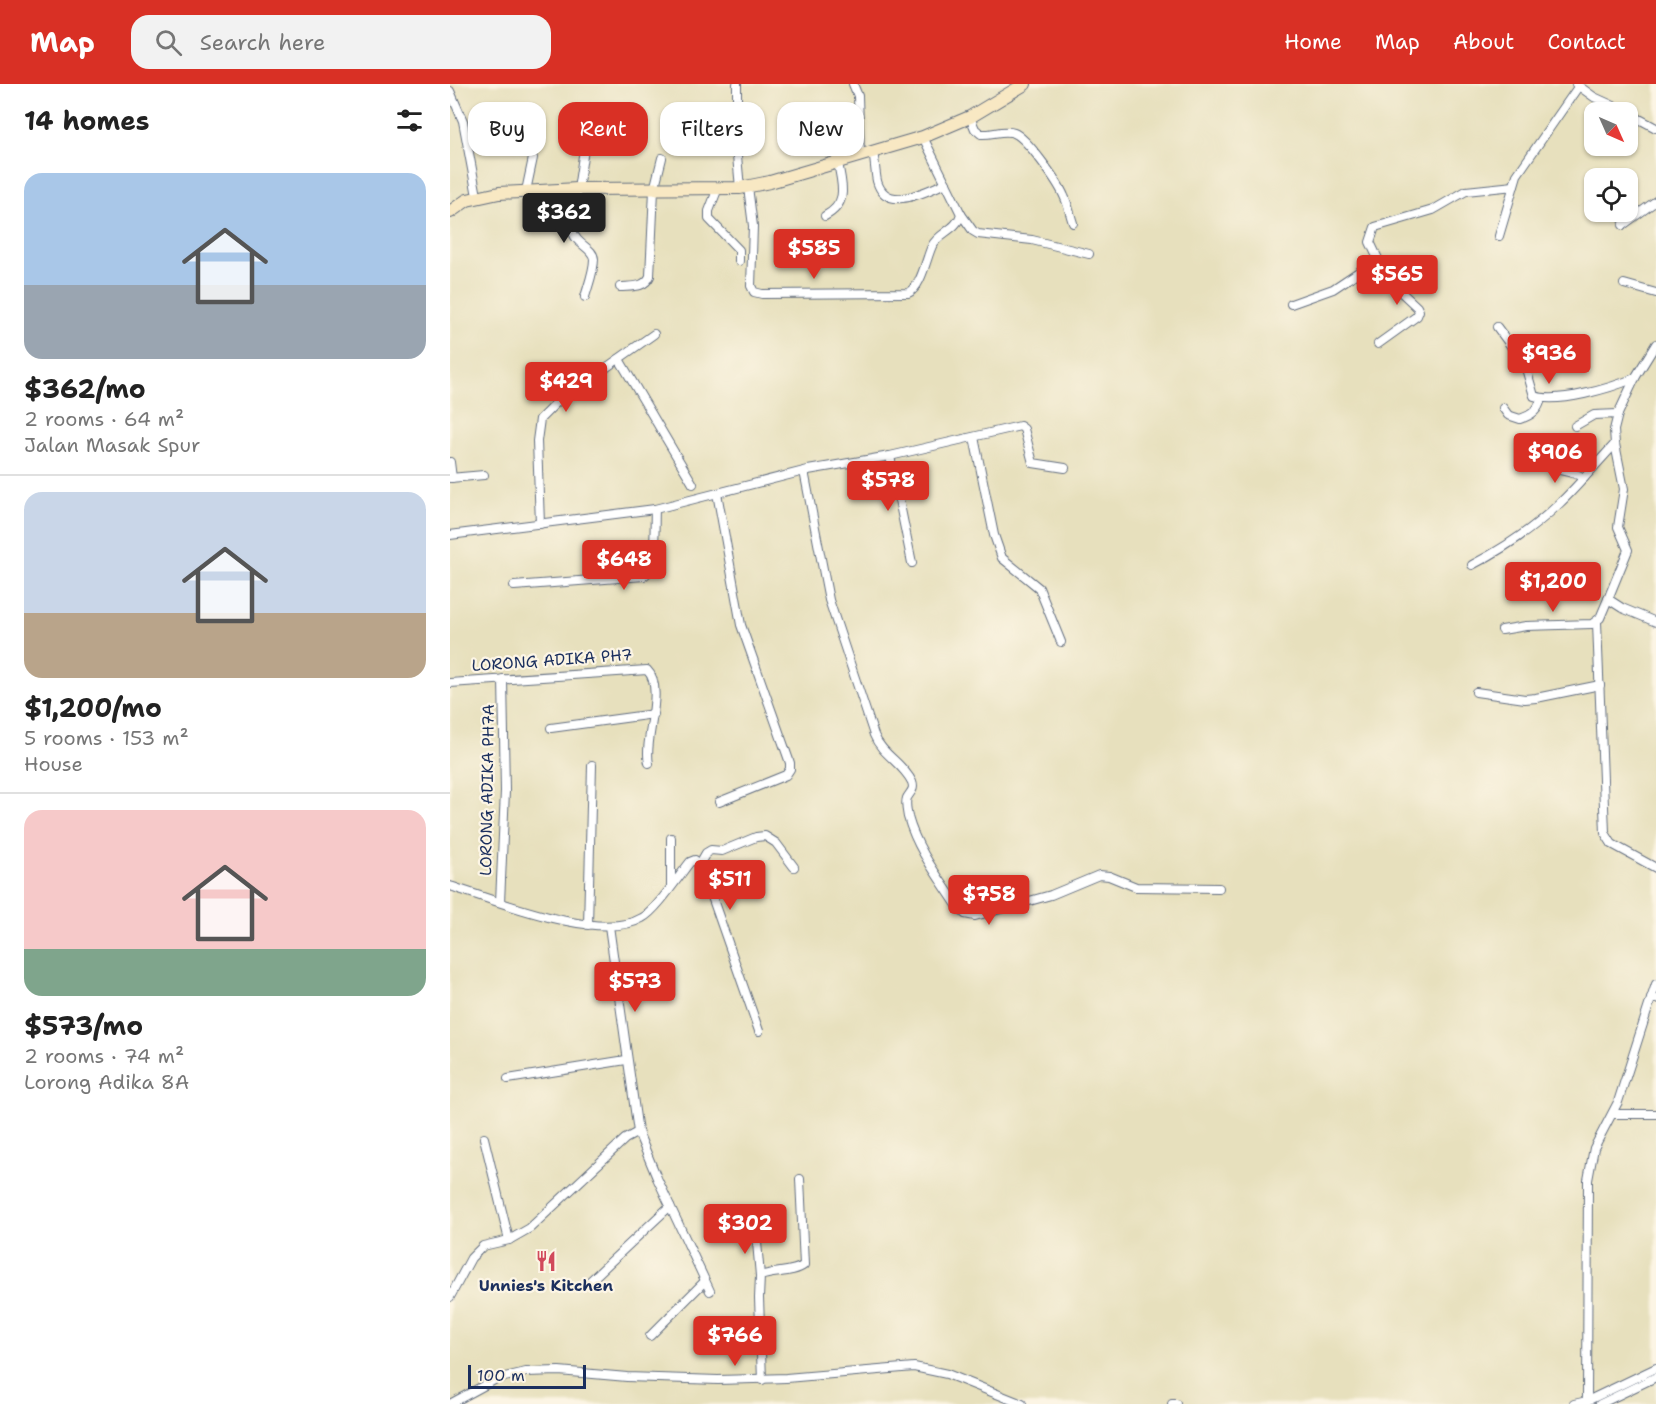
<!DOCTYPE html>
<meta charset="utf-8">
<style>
:root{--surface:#fff;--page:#f2f2f2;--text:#222;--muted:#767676;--line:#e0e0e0;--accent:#d93025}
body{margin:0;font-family:"Shantell Sans",sans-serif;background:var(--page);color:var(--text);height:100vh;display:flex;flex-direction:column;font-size:22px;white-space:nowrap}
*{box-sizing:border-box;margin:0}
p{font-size:20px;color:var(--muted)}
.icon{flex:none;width:33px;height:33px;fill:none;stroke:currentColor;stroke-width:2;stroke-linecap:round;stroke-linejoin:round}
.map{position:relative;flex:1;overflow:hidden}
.panel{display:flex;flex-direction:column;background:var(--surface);width:450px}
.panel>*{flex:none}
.banner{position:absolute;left:18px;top:18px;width:570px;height:54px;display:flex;gap:12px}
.needle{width:39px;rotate:135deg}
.tools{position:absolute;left:1134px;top:18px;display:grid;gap:12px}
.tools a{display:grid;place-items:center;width:54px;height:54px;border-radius:12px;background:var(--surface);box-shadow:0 2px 4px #0004;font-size:30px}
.scale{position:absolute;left:18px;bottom:15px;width:118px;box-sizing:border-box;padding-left:6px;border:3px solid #1b2f5e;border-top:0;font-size:16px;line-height:21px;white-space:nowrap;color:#1b2f5e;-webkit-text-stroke:4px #fcf5e5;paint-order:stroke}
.price{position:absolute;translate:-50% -51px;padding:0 14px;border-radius:6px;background:var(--accent);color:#fff;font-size:20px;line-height:39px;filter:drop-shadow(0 2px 3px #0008)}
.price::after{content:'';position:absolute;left:50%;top:36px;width:18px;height:14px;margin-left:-9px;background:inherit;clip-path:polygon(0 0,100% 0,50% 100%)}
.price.on{background:#222;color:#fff}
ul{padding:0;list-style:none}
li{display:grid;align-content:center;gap:12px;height:318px;padding:0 24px}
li+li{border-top:2px solid var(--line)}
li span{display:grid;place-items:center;height:186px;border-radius:18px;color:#555}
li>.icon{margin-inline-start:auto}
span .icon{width:108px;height:108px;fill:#fffc;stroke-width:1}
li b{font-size:26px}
h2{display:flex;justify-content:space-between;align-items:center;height:72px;padding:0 24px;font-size:26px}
.tag{padding:0 21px;border-radius:18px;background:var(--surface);box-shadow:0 2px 4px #0004;font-size:21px;line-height:54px}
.tag.on{background:var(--accent);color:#fff}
header{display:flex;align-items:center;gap:36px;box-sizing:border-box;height:84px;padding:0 30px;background:var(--accent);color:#fff}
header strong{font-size:28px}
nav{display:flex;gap:33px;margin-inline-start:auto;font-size:21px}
.search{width:420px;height:54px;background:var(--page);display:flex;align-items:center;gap:15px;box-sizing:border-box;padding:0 21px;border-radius:18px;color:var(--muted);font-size:22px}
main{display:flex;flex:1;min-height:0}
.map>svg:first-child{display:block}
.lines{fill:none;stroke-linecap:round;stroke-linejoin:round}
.street-casing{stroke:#626d7f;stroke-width:10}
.secondary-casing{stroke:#626d7f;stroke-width:14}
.street{stroke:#fff;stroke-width:8}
.secondary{stroke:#f8e8c3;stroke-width:12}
.labels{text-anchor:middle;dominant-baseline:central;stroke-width:4.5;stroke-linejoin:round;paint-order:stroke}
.street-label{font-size:16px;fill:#1b2f5e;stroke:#fcf5e5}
.poi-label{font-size:16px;font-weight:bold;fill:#1b2f5e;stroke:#fcf5e5}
</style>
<header>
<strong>Map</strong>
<div class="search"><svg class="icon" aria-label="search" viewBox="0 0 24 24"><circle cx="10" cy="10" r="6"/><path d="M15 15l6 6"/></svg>Search here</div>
<nav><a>Home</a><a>Map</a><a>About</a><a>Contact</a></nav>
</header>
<main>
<section class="panel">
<h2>14 homes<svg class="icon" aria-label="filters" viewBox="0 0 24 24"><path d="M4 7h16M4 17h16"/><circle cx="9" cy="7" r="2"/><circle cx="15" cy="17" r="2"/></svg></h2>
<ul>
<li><span style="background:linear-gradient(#a9c7e8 60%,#9aa5b1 0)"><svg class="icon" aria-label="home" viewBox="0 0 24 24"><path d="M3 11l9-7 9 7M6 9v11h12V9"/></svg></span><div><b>$362/mo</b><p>2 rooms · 64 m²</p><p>Jalan Masak Spur</p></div></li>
<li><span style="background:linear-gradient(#c9d6e8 65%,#b9a48a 0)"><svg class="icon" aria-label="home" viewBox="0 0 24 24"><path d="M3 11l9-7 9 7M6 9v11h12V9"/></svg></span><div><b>$1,200/mo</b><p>5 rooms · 153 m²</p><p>House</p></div></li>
<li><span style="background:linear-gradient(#f6c9c9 75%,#7fa58c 0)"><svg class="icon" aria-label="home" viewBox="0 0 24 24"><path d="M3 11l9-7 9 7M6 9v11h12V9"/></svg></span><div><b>$573/mo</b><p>2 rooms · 74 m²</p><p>Lorong Adika 8A</p></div></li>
</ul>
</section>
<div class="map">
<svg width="1206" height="1320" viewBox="0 0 1206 1320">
<rect width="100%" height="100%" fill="#fcf5e5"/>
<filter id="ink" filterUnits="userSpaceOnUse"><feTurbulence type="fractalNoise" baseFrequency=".0167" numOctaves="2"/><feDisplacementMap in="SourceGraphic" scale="12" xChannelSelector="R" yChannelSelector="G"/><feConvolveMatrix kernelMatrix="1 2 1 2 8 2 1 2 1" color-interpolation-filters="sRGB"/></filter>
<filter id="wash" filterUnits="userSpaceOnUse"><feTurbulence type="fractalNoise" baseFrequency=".008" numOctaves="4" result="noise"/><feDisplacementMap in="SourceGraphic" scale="24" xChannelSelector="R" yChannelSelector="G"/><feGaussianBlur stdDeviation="1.35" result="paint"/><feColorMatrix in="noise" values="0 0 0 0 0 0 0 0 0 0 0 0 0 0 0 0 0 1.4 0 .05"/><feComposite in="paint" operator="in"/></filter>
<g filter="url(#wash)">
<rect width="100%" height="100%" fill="#e7e0bd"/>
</g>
<g filter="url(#ink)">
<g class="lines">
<defs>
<g id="street">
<polyline points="287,0 287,72 290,104"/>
<polyline points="403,0 408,12 410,72"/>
<polyline points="1126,0 1144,13 1177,28"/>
<polyline points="0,7 13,37 27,112"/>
<polyline points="1178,29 1206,44"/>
<path d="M520 33 525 45 531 50C542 51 554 45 564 49 577 54 608 98 614 112 618 120 620 130 623 139"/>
<path d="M423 68C425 77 425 87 427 97 436 130 476 107 496 99"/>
<path d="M298 103 303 142 301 202 304 208 312 210 458 209C471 204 476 175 482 162 489 148 507 146 511 130L473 53"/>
<polyline points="268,104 259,127 259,135 289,166 289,177"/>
<polyline points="76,107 83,74"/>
<polyline points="511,130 523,147 528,150 582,156 639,170"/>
<path d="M375 132C399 119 392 101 388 79"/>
<polyline points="1173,141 1206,117"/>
<polyline points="1049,152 1067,91 1128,3"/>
<polyline points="1174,200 1206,209"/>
<path d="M170 203C182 202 195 204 200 192L204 106 212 74"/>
<path d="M135 213C138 202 144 187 144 175 143 163 125 161 122 145L136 52"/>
<polyline points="841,220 883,205 910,187 930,179 920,158 925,143 983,126 1016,107 1064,102"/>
<path d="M1047 243 1075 281 1084 312C1109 320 1161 304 1185 294"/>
<polyline points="928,260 967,232 969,227 967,223 951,208 930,179"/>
<polyline points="1206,260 1185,294 1168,330 1164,346 1165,360 1174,405 1168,443 1178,466 1158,515 1172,524 1206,538"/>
<polyline points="169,275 243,400"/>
<path d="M1053 324 1058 331 1070 335C1082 331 1089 326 1091 314"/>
<polyline points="1125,342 1144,331 1168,330"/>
<polyline points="524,353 544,451 552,474 589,504 611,558"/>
<polyline points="440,372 462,479"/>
<polyline points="0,378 2,394"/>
<path d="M1091 379C1104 388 1120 385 1134 394"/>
<path d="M354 387 379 516 424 651C432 671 453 679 462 698 465 706 460 708 457 714 455 719 457 728 458 733 467 766 490 795 508 823L515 830 525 832 540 828 601 811 649 791 659 792 686 803 769 804"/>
<polyline points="0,394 34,391"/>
<polyline points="267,409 291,541 340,679 340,685 336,691 269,718"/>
<polyline points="90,440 87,357 90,335 106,319 204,250"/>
<polyline points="0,451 205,425 358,386 440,372 570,342 574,345 583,379 615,384"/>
<path d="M1022 481C1053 465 1084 444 1110 419 1129 401 1146 380 1165 360"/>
<path d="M64 502 194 492C207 483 204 441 205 425"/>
<polyline points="1147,538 1155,749 1162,760 1206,784"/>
<polyline points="1052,546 1076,542 1142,540 1150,534 1158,515"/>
<path d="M0 599 197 586C216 604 193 657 199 679"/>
<polyline points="1026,608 1075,615 1086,614 1150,601"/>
<polyline points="101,644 204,630"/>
<polyline points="221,754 221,802"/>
<polyline points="249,781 256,769 261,766 272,767 306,753 315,752 326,759 344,783"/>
<path d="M0 802C45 816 150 859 192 834 206 827 229 792 240 778L245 776 249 781 260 807 309 947"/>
<polyline points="50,818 55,707 53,595"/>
<polyline points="138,841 142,681"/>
<polyline points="159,842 188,1048 207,1094 260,1207"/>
<polyline points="1201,915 1206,900"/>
<polyline points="58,995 176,976"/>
<polyline points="1163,1030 1206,1030"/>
<polyline points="34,1054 59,1156"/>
<polyline points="306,1147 310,1192"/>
<polyline points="138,1199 220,1122"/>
<polyline points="0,1213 21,1174 33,1162 59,1156 80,1144 175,1055 188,1048"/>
<polyline points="200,1252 255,1197"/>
<path d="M312 1296 309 1214 310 1192C323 1187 344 1189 354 1181L350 1095"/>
<polyline points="1137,1317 1138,1096 1144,1064 1168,1018 1201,915 1206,915"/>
<polyline points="0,1320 46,1295 76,1288 109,1287 177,1293 268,1296 336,1294 464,1283 497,1290 572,1320"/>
<polyline points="722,1320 726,1320"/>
<polyline points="1124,1320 1137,1317 1206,1284"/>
<polyline points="1150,1320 1206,1293"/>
</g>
<polyline id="secondary" points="0,128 17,116 49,109 128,105 290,104 320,98 473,53 520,33 575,0"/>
</defs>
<use href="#street" class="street-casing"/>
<use href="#secondary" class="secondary-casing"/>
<use href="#street" class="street"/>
<use href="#secondary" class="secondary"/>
</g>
</g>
<defs>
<symbol id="restaurant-bare" viewBox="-9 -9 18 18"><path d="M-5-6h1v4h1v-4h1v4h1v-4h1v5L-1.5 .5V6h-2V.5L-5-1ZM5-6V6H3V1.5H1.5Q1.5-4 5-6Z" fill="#d1495b" stroke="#fcf5e5" stroke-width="2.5" paint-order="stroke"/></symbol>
</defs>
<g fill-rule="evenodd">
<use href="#restaurant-bare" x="81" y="1162" width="30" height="30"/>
</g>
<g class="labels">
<g class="street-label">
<text transform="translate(102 576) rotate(-4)">LORONG ADIKA PH7</text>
<text transform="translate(37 706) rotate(-89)">LORONG ADIKA PH7A</text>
</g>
<g class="poi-label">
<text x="96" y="1201">Unnies's Kitchen</text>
</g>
</g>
</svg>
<div class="tools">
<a><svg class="needle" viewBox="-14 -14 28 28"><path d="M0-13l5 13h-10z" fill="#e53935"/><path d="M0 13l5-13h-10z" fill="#767676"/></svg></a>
<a><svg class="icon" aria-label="locate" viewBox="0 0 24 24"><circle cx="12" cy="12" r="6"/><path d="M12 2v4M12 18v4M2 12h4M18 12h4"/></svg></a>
</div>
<div class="scale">100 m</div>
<b class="price on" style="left:114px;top:160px">$362</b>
<b class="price" style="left:364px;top:196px">$585</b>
<b class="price" style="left:947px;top:222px">$565</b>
<b class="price" style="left:1099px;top:301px">$936</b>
<b class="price" style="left:116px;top:329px">$429</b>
<b class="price" style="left:1105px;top:400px">$906</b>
<b class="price" style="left:438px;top:428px">$578</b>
<b class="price" style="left:174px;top:507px">$648</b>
<b class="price" style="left:1103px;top:529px">$1,200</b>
<b class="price" style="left:280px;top:827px">$511</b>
<b class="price" style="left:539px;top:842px">$758</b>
<b class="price" style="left:185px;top:929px">$573</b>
<b class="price" style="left:295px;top:1171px">$302</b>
<b class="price" style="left:285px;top:1283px">$766</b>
<div class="banner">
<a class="tag">Buy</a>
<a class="tag on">Rent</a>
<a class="tag">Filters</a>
<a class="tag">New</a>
</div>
</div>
</main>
